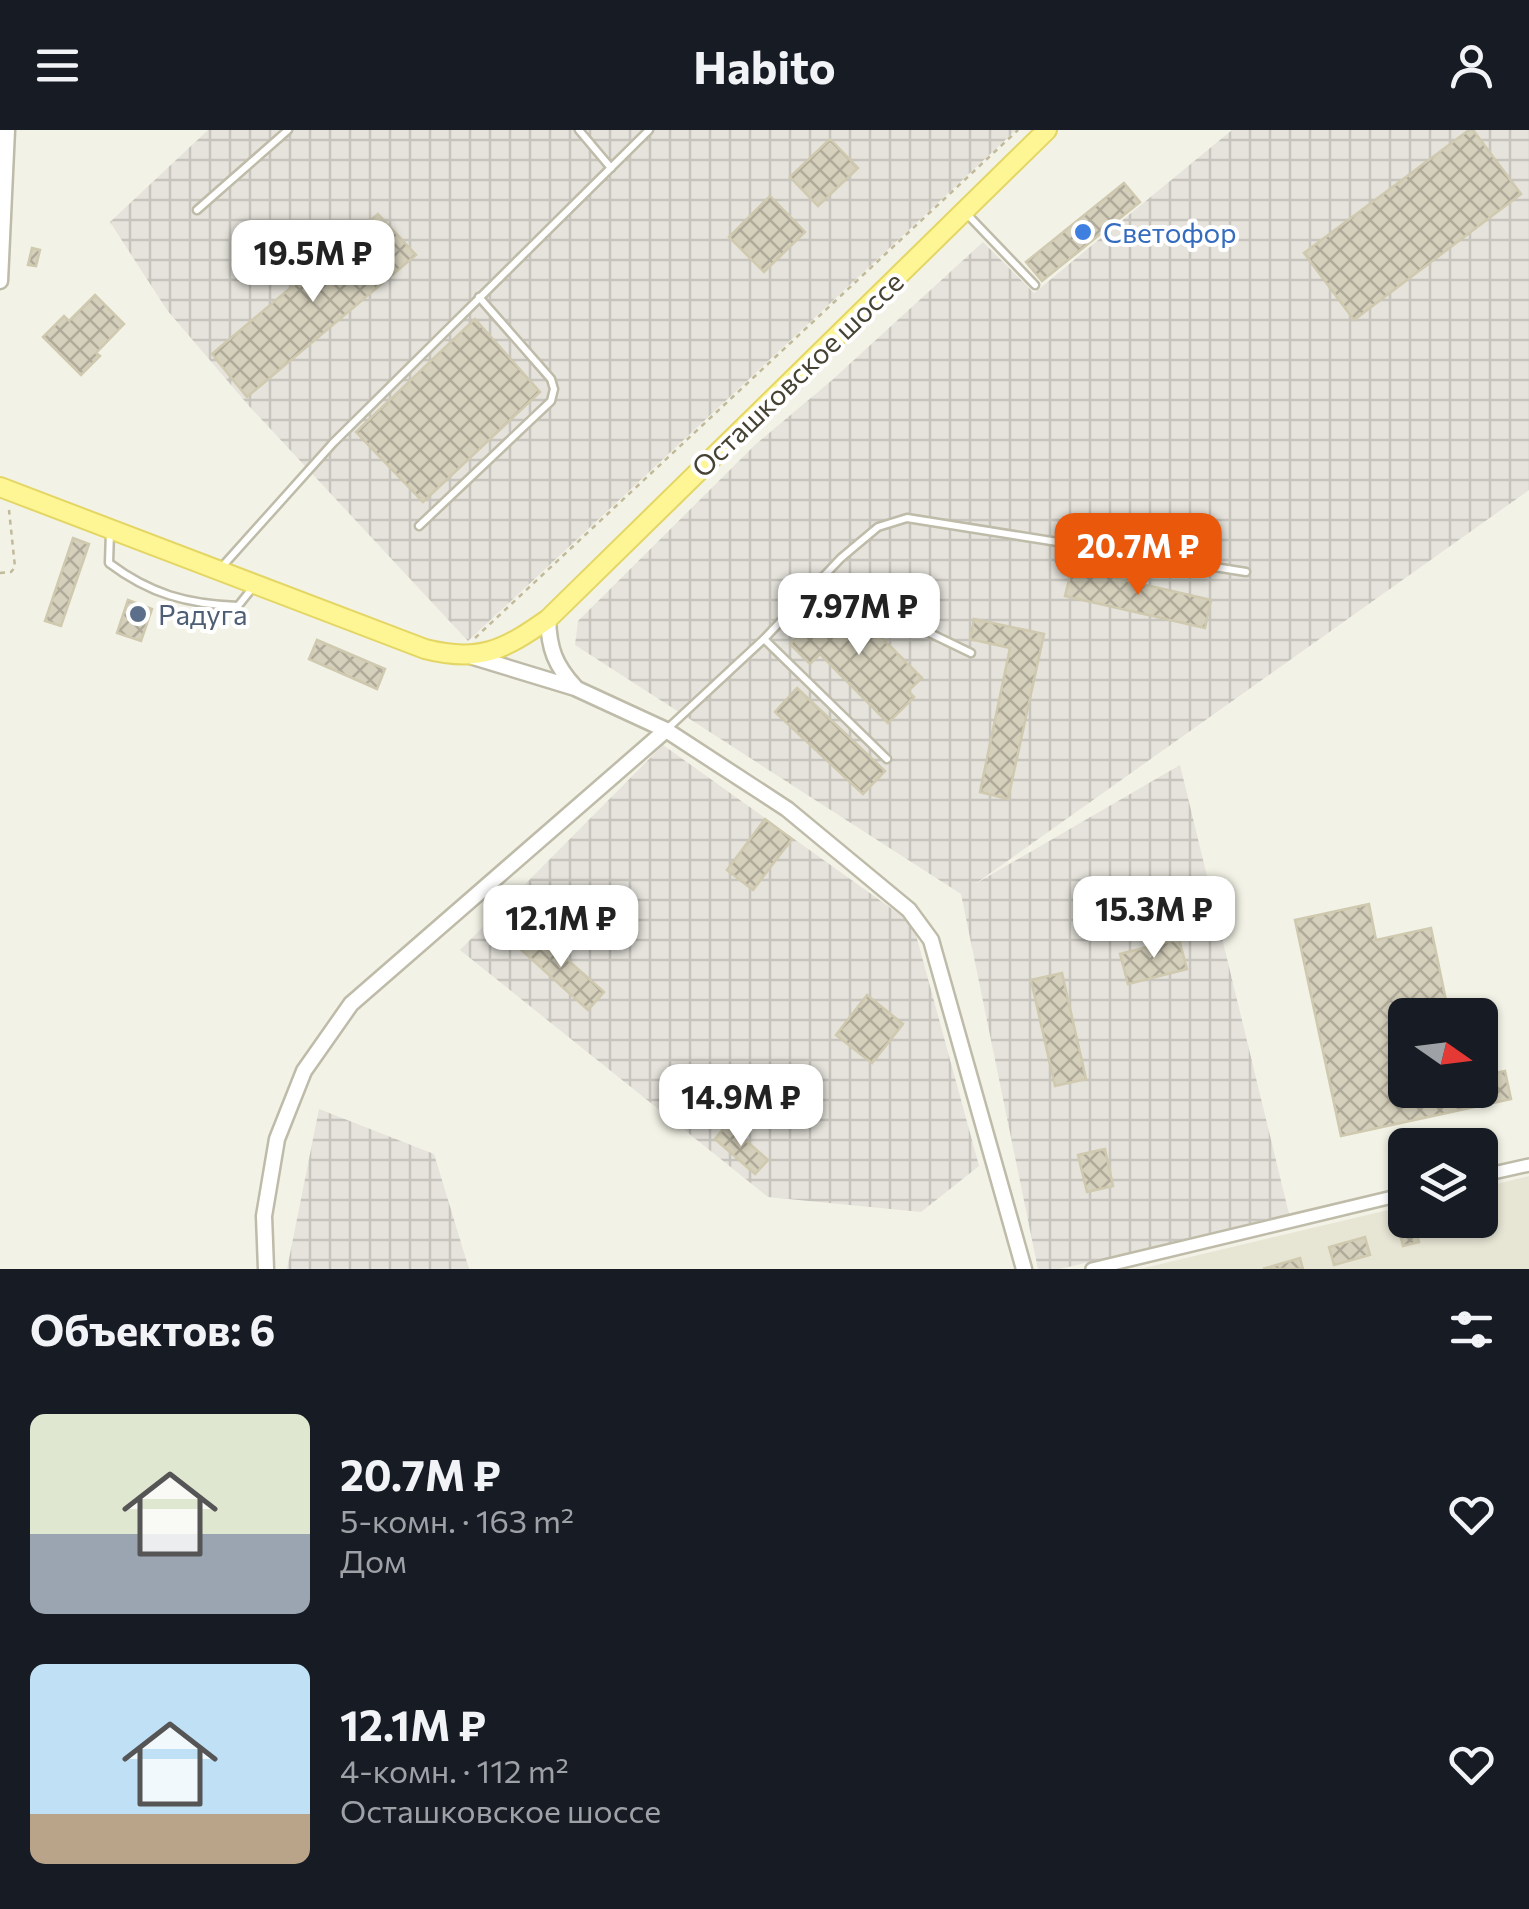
<!DOCTYPE html>
<html lang="ru">
<meta charset="utf-8">
<style>
:root{--surface:#171b24;--page:#242831;--text:#f1f3f6;--muted:#9ea1a6;--accent:#ea580c}
body{margin:0;font-family:Commissioner,sans-serif;background:var(--page);color:var(--text);height:100vh;display:flex;flex-direction:column;font-size:38px;white-space:nowrap}
*{box-sizing:border-box;margin:0}
p{font-size:32px;color:var(--muted)}
.icon{flex:none;width:55px;height:55px;fill:none;stroke:currentColor;stroke-width:2;stroke-linecap:round;stroke-linejoin:round}
.map{position:relative;height:1139px;overflow:hidden}
.side{display:flex;flex-direction:column;background:var(--surface);flex:1}
.side>*{flex:none}
.needle{width:65px;rotate:104deg}
.controls{position:absolute;left:1388px;top:868px;display:grid;gap:20px}
.controls a{display:grid;place-items:center;width:110px;height:110px;border-radius:15px;background:var(--surface);box-shadow:0 2px 8px #0004;font-size:50px}
.price{position:absolute;translate:-50% -85px;padding:0 22px;border-radius:20px;background:#fff;color:#222;font-size:32px;line-height:65px;filter:drop-shadow(0 2px 5px #0008)}
.price::after{content:'';position:absolute;left:50%;top:60px;width:30px;height:22px;margin-left:-15px;background:inherit;clip-path:polygon(0 0,100% 0,50% 100%)}
.price.on{background:var(--accent);color:#fff}
ul{padding:0;list-style:none}
li{display:flex;align-items:center;gap:30px;height:250px;padding:0 30px}
li span{display:grid;place-items:center;flex:none;width:280px;height:200px;border-radius:15px;color:#555}
li>.icon{margin-inline-start:auto}
span .icon{width:120px;height:120px;fill:#fffc;stroke-width:1}
li b{font-size:42px}
h2{display:flex;justify-content:space-between;align-items:center;height:120px;padding:0 30px;font-size:42px}
header{display:flex;justify-content:space-between;align-items:center;height:130px;padding:0 30px;background:var(--surface);font-size:45px;font-weight:700}
.map>svg:first-child{display:block}
.residential{fill:#e7e5d4}
.industrial{fill:url(#industrial-grid)}
.building{fill:url(#building-cross-hatch);stroke:#cfc9af;stroke-width:2.5}
.lines{fill:none;stroke-linecap:round;stroke-linejoin:round}
.service-casing{stroke:#bebba9;stroke-width:11}
.minor-casing{stroke:#bebba9;stroke-width:16}
.tertiary-casing{stroke:#bebba9;stroke-width:19}
.primary-casing{stroke:#e3d664;stroke-width:22}
.path{stroke:#c0ba9a;stroke-width:2.5;stroke-dasharray:5 5;stroke-linecap:butt}
.service{stroke:#fff;stroke-width:6}
.minor{stroke:#fff;stroke-width:11}
.tertiary{stroke:#fff;stroke-width:14}
.primary{stroke:#fef594;stroke-width:18}
.shop-dot{fill:#3f7fe0;stroke:#fff;stroke-width:4}
.service-dot{fill:#5c6f8a;stroke:#fff;stroke-width:4}
.labels{text-anchor:middle;dominant-baseline:central;stroke-width:8;stroke-linejoin:round;paint-order:stroke}
.shop-label{font-size:28px;fill:#366cbe;stroke:#fff;text-anchor:start}
.street-label{font-size:28px;fill:#464335;stroke:#fff}
.service-label{font-size:28px;fill:#4e5e75;stroke:#fff;text-anchor:start}
</style>
<header><svg class="icon" aria-label="menu" viewBox="0 0 24 24"><path d="M4 6h16M4 12h16M4 18h16"/></svg>Habito<svg class="icon" aria-label="person" viewBox="0 0 24 24"><circle cx="12" cy="8" r="4"/><path d="M4 21q1-7 8-7t8 7"/></svg></header>
<div class="map">
<svg width="1529" height="1139" viewBox="0 0 1529 1139">
<defs>
<pattern id="industrial-grid" width="8" height="8" patternUnits="userSpaceOnUse" patternTransform="scale(2.5)"><rect width="8" height="8" fill="#e5e3db"/><path d="M0 4h8M4 0v8" fill="none" stroke="#c6c4bd"/></pattern>
<pattern id="building-cross-hatch" width="8" height="8" patternUnits="userSpaceOnUse" patternTransform="scale(2.5)"><rect width="8" height="8" fill="#d5d0bb"/><path d="M0 0l8 8M0 8l8-8" fill="none" stroke="#afaa99"/></pattern>
</defs>
<rect width="100%" height="100%" fill="#f3f2e6"/>
<polygon class="residential" points="1529,1046 1529,1139 1140,1139 1405,1076 1405,1090 1480,1090 1480,1058"/>
<g class="industrial">
<polygon points="208,0 1016,0 468,511 249,276 167,180 110,92"/>
<polygon points="1232,0 1529,0 1529,360 975,754 1180,635 1289,1084 1060,1139 1038,1139 961,764 575,515 578,491 756,314 831,251 983,112 1034,163"/>
<polygon points="663,615 913,794 979,1036 921,1082 768,1067 460,820"/>
<polygon points="319,979 434,1024 469,1139 287,1139"/>
</g>
<g class="building">
<polygon points="1469,0 1473,0 1521,64 1354,190 1304,123"/>
<polygon points="830,9 858,38 818,76 790,47"/>
<polygon points="1124,53 1140,72 1042,151 1026,132"/>
<polygon points="770,66 805,102 764,142 729,107"/>
<polygon points="378,84 416,125 247,267 212,224"/>
<polygon points="32,118 40,120 36,136 28,135"/>
<polygon points="95,165 124,194 96,223 100,226 81,245 43,207 64,186 69,191"/>
<polygon points="475,189 540,262 423,372 356,302"/>
<polygon points="73,408 89,414 61,496 45,491"/>
<polygon points="1072,438 1211,470 1205,498 1065,466"/>
<polygon points="825,468 840,483 849,475 922,548 908,561 914,567 888,593 820,524 810,534 790,514 812,493 807,487"/>
<polygon points="128,470 152,479 141,511 117,503"/>
<polygon points="974,489 1044,504 1008,669 980,662 1010,518 970,509"/>
<polygon points="317,510 385,539 377,559 309,529"/>
<polygon points="797,558 885,641 863,664 775,582"/>
<polygon points="765,689 792,709 753,760 727,740"/>
<polygon points="1369,774 1376,810 1431,798 1449,885 1405,885 1405,960 1480,960 1480,946 1505,941 1511,969 1341,1006 1295,790"/>
<polygon points="534,800 604,862 588,880 518,817"/>
<polygon points="1179,809 1187,839 1128,854 1120,824"/>
<polygon points="1062,843 1086,949 1055,956 1031,850"/>
<polygon points="867,865 903,894 872,933 836,905"/>
<polygon points="727,994 768,1030 755,1044 715,1009"/>
<polygon points="1105,1019 1113,1056 1087,1062 1078,1025"/>
<polygon points="1413,1090 1419,1112 1403,1116 1397,1093"/>
<polygon points="1427,1090 1447,1090 1450,1101 1431,1106"/>
<polygon points="1365,1107 1370,1125 1334,1135 1329,1117"/>
<polygon points="1300,1128 1303,1139 1263,1139"/>
</g>
<g class="lines">
<defs>
<g id="service">
<polyline points="579,0 611,38"/>
<polyline points="197,80 288,0"/>
<polyline points="965,82 1035,155"/>
<polyline points="419,396 551,271 554,259 551,249 479,167"/>
<path d="M110 401 109 433C150 464 187 474 238 476L254 456"/>
<polyline points="220,439 333,313 649,0"/>
<polyline points="823,447 851,465 971,523"/>
<polyline points="764,509 887,629"/>
<polyline points="667,599 764,509 841,428 878,397 907,388 1246,442"/>
</g>
<g id="minor">
<polyline points="1480,1046 1529,1035"/>
<polyline points="1092,1139 1405,1064"/>
</g>
<g id="tertiary">
<polyline points="0,151 7,0"/>
<path d="M548 489C549 519 555 535 575 557"/>
<polyline points="470,526 575,558 666,600 787,679 909,780 931,810 1024,1139"/>
<polyline points="266,1139 264,1086 277,1009 304,941 351,874 666,600"/>
</g>
<path id="primary" d="M0 357 425 519C479 533 504 520 548 489L1047 0"/>
</defs>
<use href="#service" class="service-casing"/>
<use href="#minor" class="minor-casing"/>
<use href="#tertiary" class="tertiary-casing"/>
<use href="#primary" class="primary-casing"/>
<g class="path">
<polyline points="0,443 11,442 15,437 9,380"/>
<polyline points="475,508 1018,0"/>
</g>
<use href="#service" class="service"/>
<use href="#minor" class="minor"/>
<use href="#tertiary" class="tertiary"/>
<use href="#primary" class="primary"/>
</g>
<circle class="shop-dot" cx="1083" cy="102" r="10"/>
<circle class="service-dot" cx="138" cy="484" r="10"/>
<g class="labels">
<g class="shop-label">
<text x="1103" y="102">Светофор</text>
</g>
<g class="street-label">
<text transform="translate(797 244) rotate(-44)">Осташковское шоссе</text>
</g>
<g class="service-label">
<text x="158" y="484">Радуга</text>
</g>
</g>
</svg>
<div class="controls">
<a><svg class="needle" viewBox="-14 -14 28 28"><path d="M0-13l5 13h-10z" fill="#e53935"/><path d="M0 13l5-13h-10z" fill="#9ea1a6"/></svg></a>
<a><svg class="icon" aria-label="layers" viewBox="0 0 24 24"><path d="M12 4l9 5-9 5-9-5zM3 14l9 5 9-5"/></svg></a>
</div>
<b class="price" style="left:313px;top:175px">19.5M ₽</b>
<b class="price on" style="left:1138px;top:468px">20.7M ₽</b>
<b class="price" style="left:859px;top:528px">7.97M ₽</b>
<b class="price" style="left:1154px;top:831px">15.3M ₽</b>
<b class="price" style="left:561px;top:840px">12.1M ₽</b>
<b class="price" style="left:741px;top:1019px">14.9M ₽</b>
</div>
<section class="side">
<h2>Объектов: 6<svg class="icon" aria-label="filters" viewBox="0 0 24 24"><path d="M4 7h16M4 17h16"/><circle cx="9" cy="7" r="2"/><circle cx="15" cy="17" r="2"/></svg></h2>
<ul>
<li><span style="background:linear-gradient(#dfe7d0 60%,#9aa5b1 0)"><svg class="icon" aria-label="home" viewBox="0 0 24 24"><path d="M3 11l9-7 9 7M6 9v11h12V9"/></svg></span><div><b>20.7M ₽</b><p>5-комн. · 163 m²</p><p>Дом</p></div><svg class="icon" aria-label="heart" viewBox="0 0 24 24"><path d="M12 20l-8-8c-3-5 5-10 8-4 3-6 11-1 8 4z"/></svg></li>
<li><span style="background:linear-gradient(#bfe0f5 75%,#b9a48a 0)"><svg class="icon" aria-label="home" viewBox="0 0 24 24"><path d="M3 11l9-7 9 7M6 9v11h12V9"/></svg></span><div><b>12.1M ₽</b><p>4-комн. · 112 m²</p><p>Осташковское шоссе</p></div><svg class="icon" aria-label="heart" viewBox="0 0 24 24"><path d="M12 20l-8-8c-3-5 5-10 8-4 3-6 11-1 8 4z"/></svg></li>
</ul>
</section>
